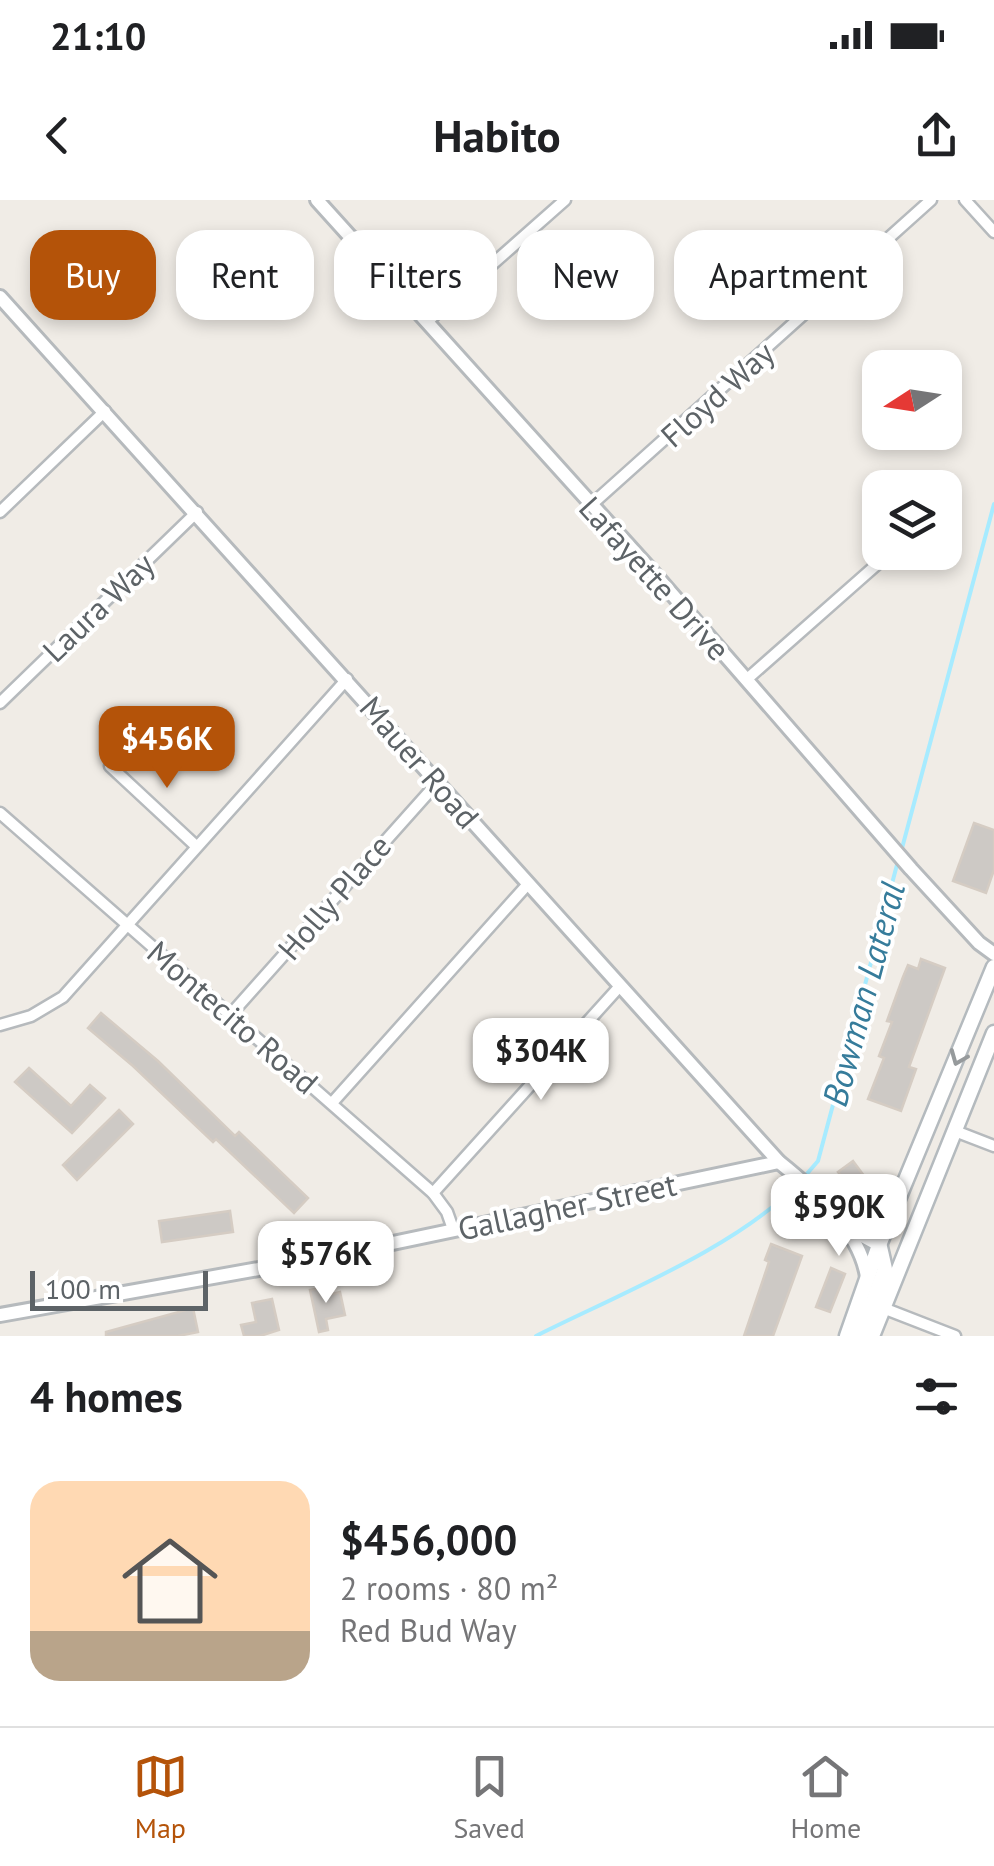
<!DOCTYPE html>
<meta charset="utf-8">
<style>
:root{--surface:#fff;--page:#f2f2f2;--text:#202124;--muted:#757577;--line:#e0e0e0;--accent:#b45309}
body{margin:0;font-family:"PT Sans",sans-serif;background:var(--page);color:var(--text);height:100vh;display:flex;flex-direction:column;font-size:38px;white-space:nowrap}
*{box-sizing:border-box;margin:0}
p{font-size:32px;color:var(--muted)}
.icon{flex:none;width:55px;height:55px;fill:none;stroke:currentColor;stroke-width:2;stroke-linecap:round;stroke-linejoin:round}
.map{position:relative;height:1136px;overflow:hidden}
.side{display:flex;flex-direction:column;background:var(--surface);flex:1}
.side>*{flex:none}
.guide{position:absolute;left:30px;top:30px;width:935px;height:90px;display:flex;gap:20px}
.needle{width:65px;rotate:258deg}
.controls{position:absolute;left:862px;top:150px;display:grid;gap:20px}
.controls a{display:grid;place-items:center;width:100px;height:100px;border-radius:20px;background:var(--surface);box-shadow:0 5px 15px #0003;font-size:50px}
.scale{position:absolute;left:30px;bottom:25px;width:178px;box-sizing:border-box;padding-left:10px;border:5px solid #5d6367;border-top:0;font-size:28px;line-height:35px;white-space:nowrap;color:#5d6367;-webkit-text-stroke:8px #fff;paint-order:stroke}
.price{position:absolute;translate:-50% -85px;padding:0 22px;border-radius:20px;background:#fff;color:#222;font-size:32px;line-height:65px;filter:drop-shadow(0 2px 5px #0008)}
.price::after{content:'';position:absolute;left:50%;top:60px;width:30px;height:22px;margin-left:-15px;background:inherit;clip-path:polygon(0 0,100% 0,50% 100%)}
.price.on{background:var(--accent);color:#fff}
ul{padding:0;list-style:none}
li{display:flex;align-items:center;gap:30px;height:250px;padding:0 30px}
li+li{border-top:2px solid var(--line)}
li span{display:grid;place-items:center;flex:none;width:280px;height:200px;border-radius:30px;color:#555}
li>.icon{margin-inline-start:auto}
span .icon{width:120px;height:120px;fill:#fffc;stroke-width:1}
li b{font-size:42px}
h2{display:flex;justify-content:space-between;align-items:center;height:120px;padding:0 30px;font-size:42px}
.pill{padding:0 35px;border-radius:30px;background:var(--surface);box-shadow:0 5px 15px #0003;font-size:35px;line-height:90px}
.pill.on{background:var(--accent);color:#fff}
.status{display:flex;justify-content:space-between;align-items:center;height:70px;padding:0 50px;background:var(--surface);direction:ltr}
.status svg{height:28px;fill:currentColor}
header{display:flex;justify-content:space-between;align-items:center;height:130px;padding:0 30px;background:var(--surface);font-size:45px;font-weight:800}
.menu{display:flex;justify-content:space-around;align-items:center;height:140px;border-top:2px solid var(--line);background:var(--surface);font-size:28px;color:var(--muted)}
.menu a{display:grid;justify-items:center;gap:5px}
.menu .on{color:var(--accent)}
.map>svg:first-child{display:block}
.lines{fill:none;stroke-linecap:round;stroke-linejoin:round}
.stream{stroke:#a7ebff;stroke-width:4}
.building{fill:#cdc9c5;stroke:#d5ccc3;stroke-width:2.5}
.minor-casing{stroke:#b6babd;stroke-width:15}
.tertiary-casing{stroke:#b6babd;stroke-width:18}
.secondary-casing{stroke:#b4babe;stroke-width:19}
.minor{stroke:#fff;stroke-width:10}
.tertiary{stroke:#fff;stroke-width:12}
.secondary{stroke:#fff;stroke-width:14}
.oneway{stroke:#969a9c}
.labels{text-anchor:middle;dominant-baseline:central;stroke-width:8;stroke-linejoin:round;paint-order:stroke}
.street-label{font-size:32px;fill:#5d6367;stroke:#fff}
.water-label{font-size:35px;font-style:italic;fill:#367c9b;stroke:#fff}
</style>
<div class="status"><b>21:10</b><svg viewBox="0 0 49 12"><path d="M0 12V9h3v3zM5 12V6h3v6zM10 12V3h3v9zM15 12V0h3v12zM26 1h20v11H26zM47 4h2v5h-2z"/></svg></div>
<header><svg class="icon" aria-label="back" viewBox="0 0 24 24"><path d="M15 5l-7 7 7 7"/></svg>Habito<svg class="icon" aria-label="share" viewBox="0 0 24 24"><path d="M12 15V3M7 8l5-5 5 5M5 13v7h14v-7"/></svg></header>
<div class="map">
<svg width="994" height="1136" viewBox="0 0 994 1136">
<rect width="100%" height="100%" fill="#f0ece6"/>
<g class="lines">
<g class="stream">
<polyline points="901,652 994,304"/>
<polyline points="805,976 818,961 898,661"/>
<path d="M536 1136C613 1097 741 1046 798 983"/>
</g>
</g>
<g class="building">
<polygon points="974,623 994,630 994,670 986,693 953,681"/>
<polygon points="921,759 945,768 909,867 916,869 901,911 868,899 884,858 879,856 892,822 887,821 903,777 908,765 918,769"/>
<polygon points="101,813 158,861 235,936 239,932 308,998 294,1013 216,939 213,942 133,866 88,828"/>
<polygon points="29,868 71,906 90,885 105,898 72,933 15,882"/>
<polygon points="119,910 133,924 77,980 63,965"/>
<polygon points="853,961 876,992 850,1012 830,986 842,977 838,972"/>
<polygon points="230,1011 233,1032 162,1042 159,1021"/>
<polygon points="771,1044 802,1056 773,1136 744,1136 769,1062 765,1060"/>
<polygon points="831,1068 845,1074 830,1112 816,1107"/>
<polygon points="331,1086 332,1094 340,1092 345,1115 326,1119 328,1130 319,1132 310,1090"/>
<polygon points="272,1099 279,1130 260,1136 244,1136 241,1125 256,1122 252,1103"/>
<polygon points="193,1108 198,1132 178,1136 106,1136 106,1132"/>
</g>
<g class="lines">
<defs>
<g id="minor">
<polyline points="965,0 994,32"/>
<polyline points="428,121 565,0"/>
<polyline points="591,305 931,0"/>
<polyline points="0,312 105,211"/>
<polyline points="746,480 891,352"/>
<polyline points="0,503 197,312"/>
<polyline points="110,566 196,646"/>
<polyline points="0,613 433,993 447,1012 453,1029"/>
<polyline points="232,813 438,582"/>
<polyline points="0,825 31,816 63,797 347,479"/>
<polyline points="332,903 528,684"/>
<polyline points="955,931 994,946"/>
<polyline points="433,993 620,786"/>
<polyline points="883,1108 955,1136"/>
</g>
<g id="tertiary">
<polyline points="317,0 658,378 911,669 979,743 994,754"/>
<path d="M0 97 779 962C814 990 860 1031 867 1077"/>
<polyline points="846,1027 879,1045"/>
<polyline points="0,1115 326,1057 779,962"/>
</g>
<g id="secondary">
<polyline points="847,1136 879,1045 994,767"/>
<polyline points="860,1136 885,1069 880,1047"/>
<polyline points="872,1136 994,833"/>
</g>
</defs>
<use href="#minor" class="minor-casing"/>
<use href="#tertiary" class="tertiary-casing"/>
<use href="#secondary" class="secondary-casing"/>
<use href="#minor" class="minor"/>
<use href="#tertiary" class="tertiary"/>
<use href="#secondary" class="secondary"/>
</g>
<defs><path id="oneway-chevron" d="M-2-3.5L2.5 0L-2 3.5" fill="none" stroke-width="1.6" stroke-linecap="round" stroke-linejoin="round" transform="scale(2.5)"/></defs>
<use class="oneway" href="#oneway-chevron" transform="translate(958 858) rotate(112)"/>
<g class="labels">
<g class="street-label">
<text transform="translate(717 194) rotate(-42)">Floyd Way</text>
<text transform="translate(655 378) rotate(48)">Lafayette Drive</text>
<text transform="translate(98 407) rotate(-44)">Laura Way</text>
<text transform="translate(420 562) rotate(49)">Mauer Road</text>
<text transform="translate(334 697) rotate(-49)">Holly Place</text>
<text transform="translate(233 817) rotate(41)">Montecito Road</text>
<text transform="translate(567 1006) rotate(-12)">Gallagher Street</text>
</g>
<g class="water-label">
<text transform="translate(863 794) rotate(-75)">Bowman Lateral</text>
</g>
</g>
</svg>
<div class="controls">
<a><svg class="needle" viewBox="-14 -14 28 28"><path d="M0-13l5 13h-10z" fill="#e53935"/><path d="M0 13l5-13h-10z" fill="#757577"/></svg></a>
<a><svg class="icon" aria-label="layers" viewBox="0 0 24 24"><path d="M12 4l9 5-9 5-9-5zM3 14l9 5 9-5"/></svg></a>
</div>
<div class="scale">100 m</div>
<b class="price on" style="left:167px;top:591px">$456K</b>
<b class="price" style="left:541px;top:903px">$304K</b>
<b class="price" style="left:839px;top:1059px">$590K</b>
<b class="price" style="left:326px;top:1106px">$576K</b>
<div class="guide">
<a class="pill on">Buy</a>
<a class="pill">Rent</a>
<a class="pill">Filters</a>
<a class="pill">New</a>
<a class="pill">Apartment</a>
</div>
</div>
<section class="side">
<h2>4 homes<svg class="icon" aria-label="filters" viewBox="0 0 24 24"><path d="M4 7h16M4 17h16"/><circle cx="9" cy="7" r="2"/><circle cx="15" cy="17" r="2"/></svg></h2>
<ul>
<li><span style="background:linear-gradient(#ffd9b3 75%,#b9a48a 0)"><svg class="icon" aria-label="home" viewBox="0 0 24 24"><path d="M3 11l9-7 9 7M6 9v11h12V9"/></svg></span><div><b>$456,000</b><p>2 rooms · 80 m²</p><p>Red Bud Way</p></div></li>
</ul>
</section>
<nav class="menu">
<a class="on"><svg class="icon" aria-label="map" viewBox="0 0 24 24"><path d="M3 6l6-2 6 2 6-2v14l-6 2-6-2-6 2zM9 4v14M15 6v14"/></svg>Map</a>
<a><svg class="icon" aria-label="saved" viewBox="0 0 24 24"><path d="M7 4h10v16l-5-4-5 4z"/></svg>Saved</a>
<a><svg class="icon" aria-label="home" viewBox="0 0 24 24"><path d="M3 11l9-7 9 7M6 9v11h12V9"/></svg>Home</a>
</nav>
